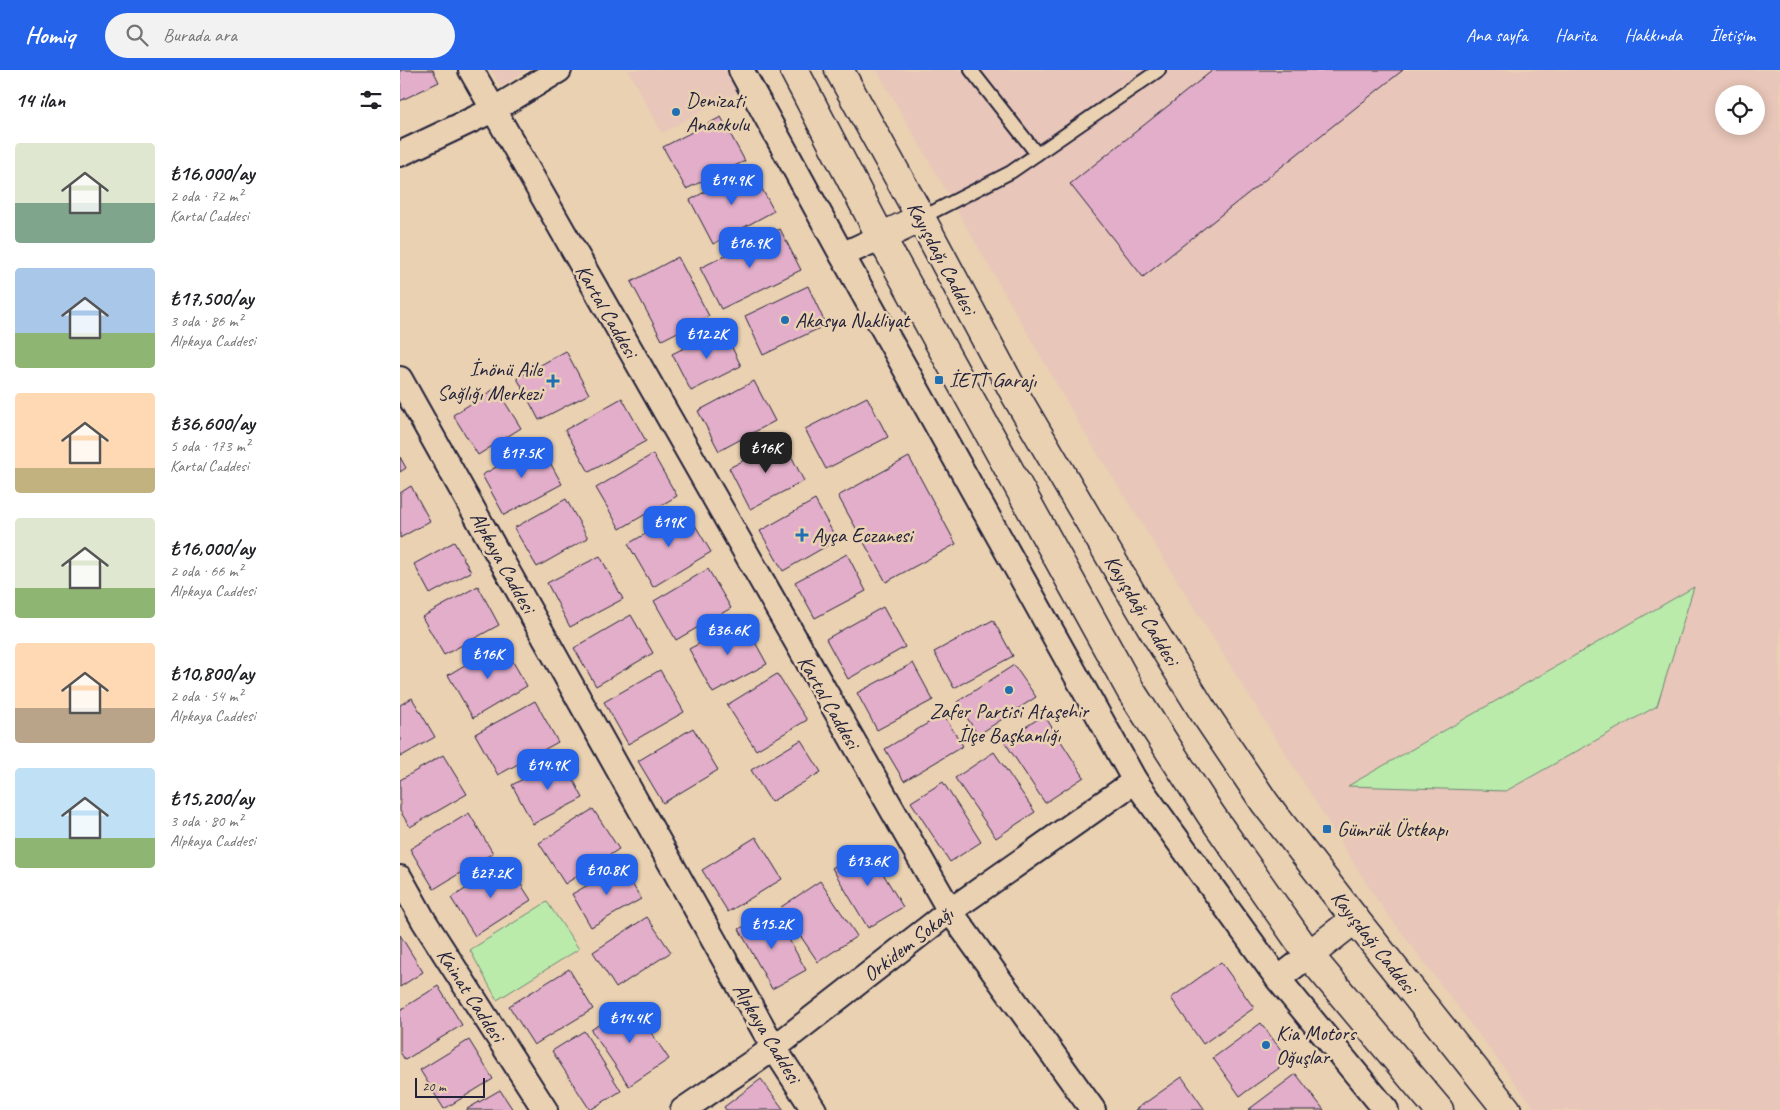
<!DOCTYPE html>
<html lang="tr">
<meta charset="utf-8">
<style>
:root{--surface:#fff;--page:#f2f2f2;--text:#202124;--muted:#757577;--accent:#2563eb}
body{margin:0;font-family:Caveat,sans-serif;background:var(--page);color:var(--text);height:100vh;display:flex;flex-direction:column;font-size:19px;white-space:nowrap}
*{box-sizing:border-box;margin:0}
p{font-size:16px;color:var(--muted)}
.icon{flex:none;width:28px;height:28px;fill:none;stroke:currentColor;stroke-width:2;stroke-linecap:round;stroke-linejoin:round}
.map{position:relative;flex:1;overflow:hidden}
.side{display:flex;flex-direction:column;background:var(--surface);width:400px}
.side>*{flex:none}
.controls{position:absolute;left:1315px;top:15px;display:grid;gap:10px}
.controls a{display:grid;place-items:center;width:50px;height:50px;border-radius:50%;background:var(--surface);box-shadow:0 2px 12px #0003;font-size:25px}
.scale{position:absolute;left:15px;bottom:12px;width:70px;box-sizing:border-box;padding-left:5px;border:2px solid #22223b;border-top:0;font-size:14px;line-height:18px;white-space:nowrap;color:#22223b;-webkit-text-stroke:4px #ead1b2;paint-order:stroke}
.price{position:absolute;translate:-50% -42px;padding:0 11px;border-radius:10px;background:var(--accent);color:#fff;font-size:16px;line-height:32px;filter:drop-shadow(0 1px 2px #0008)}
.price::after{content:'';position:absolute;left:50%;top:30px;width:15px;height:11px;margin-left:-8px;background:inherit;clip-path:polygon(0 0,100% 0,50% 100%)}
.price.current{background:#222;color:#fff}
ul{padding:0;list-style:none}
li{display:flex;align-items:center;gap:15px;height:125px;padding:0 15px}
li span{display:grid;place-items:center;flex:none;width:140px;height:100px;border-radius:5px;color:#555}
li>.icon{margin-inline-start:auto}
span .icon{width:60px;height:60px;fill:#fffc;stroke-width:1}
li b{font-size:21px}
h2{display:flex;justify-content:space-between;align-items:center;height:60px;padding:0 15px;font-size:21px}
header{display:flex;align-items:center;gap:30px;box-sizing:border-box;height:70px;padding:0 25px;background:var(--accent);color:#fff}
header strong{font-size:24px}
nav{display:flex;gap:28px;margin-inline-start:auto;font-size:18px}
.search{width:350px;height:45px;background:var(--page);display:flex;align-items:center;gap:12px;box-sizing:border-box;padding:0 18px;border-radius:28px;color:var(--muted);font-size:19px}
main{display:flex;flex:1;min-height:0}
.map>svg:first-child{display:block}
.built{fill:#e8c6b9;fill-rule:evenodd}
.green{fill:#baebab;stroke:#6e8673}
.building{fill:#e2aec9;stroke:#22223b}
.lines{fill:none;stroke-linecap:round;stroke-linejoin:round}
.lane-casing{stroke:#22223b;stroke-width:16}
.street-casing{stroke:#22223b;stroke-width:28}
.primary-casing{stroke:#22223b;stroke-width:31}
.lane{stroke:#ead1b2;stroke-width:12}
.street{stroke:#ead1b2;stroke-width:24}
.primary{stroke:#ead1b2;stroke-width:28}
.poi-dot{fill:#1f6fb2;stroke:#ead1b2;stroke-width:2}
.labels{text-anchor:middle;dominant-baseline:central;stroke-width:5;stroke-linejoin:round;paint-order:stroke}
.poi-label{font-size:21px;fill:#22223b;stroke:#ead1b2;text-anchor:start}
.street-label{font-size:21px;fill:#22223b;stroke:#ead1b2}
</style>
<header>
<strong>Homiq</strong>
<div class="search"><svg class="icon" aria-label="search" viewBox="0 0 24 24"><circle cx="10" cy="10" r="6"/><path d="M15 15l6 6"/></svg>Burada ara</div>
<nav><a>Ana sayfa</a><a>Harita</a><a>Hakkında</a><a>İletişim</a></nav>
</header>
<main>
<section class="side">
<h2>14 ilan<svg class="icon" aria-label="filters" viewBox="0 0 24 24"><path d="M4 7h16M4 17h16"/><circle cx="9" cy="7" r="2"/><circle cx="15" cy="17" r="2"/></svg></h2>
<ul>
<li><span style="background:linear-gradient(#dfe7d0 60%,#7fa58c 0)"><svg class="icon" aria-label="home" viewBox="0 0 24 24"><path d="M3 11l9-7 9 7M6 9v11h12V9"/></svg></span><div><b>₺16,000/ay</b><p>2 oda · 72 m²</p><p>Kartal Caddesi</p></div></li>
<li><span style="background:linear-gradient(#a9c7e8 65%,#8fb573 0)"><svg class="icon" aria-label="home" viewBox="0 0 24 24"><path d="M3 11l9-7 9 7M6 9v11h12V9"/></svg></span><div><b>₺17,500/ay</b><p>3 oda · 86 m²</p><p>Alpkaya Caddesi</p></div></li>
<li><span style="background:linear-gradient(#ffd9b3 75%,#c2b280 0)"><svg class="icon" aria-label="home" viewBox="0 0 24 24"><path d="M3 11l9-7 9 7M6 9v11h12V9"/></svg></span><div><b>₺36,600/ay</b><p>5 oda · 173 m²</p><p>Kartal Caddesi</p></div></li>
<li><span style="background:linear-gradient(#dfe7d0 70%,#8fb573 0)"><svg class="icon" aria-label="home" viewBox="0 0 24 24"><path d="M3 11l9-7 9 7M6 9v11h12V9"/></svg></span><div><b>₺16,000/ay</b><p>2 oda · 66 m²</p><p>Alpkaya Caddesi</p></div></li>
<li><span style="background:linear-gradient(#ffd9b3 65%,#b9a48a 0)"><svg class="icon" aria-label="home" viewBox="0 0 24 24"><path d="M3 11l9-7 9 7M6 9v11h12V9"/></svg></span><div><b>₺10,800/ay</b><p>2 oda · 54 m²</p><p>Alpkaya Caddesi</p></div></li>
<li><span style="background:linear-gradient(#bfe0f5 70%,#8fb573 0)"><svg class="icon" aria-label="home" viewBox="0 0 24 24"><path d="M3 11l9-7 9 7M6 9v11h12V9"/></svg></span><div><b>₺15,200/ay</b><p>3 oda · 80 m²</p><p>Alpkaya Caddesi</p></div></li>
</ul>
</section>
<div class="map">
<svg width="1380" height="1040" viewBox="0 0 1380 1040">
<rect width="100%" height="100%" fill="#ead1b2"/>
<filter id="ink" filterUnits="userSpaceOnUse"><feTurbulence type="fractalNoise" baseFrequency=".02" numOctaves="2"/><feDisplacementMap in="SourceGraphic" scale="10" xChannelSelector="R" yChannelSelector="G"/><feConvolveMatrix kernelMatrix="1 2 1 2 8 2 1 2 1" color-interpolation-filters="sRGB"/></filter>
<g filter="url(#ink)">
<g class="built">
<polygon points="91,0 126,0 101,17"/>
<polygon points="228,0 330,0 341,20 262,63"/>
<path d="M477 0H1380V1040H1136L977 830 680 355ZM1324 24H1356V56H1324Z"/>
</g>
<g class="green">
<polygon points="1294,517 1257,636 1106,721 948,716"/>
<polygon points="147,832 179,879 97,930 70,880"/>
</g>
<g class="building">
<polygon points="0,0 33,0 39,12 0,31"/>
<polygon points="813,0 1003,0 743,207 670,114"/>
<polygon points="321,47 345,91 286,119 263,77"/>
<polygon points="350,97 374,141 313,174 290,130"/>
<polygon points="380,159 401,200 321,239 300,198"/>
<polygon points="278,187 309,246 262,270 231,212"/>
<polygon points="408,216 426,255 363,285 345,246"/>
<polygon points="323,259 341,296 291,321 272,284"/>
<polygon points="166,281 189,324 139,350 117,308"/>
<polygon points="354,311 375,351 319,381 298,341"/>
<polygon points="96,318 121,358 78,385 53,345"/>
<polygon points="467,327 488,367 426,399 405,359"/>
<polygon points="222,328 246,371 189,402 165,360"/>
<polygon points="383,370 404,411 350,439 329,398"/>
<polygon points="139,373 162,414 104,445 82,405"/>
<polygon points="253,384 277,426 220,459 196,418"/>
<polygon points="0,387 6,398 0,402"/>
<polygon points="509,387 556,474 486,512 438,426"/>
<polygon points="11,416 30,451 0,468 0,423"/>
<polygon points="166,429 188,468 137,497 114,458"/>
<polygon points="415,430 437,470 383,501 360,461"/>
<polygon points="286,440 311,482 253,517 228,474"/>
<polygon points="54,472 71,502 30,524 14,494"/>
<polygon points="447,484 466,521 415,548 395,512"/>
<polygon points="200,486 223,529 170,557 147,513"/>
<polygon points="308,499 331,538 276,570 254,531"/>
<polygon points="78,516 99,555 44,585 22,547"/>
<polygon points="483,537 505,577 448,609 426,569"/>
<polygon points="231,545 253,583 196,616 174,578"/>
<polygon points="343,550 367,594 313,623 289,579"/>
<polygon points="593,550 613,586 554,618 534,582"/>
<polygon points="102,573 127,616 73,648 48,605"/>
<polygon points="513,593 533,630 477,660 457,623"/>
<polygon points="614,595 636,627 578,665 557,632"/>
<polygon points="260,600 284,642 228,674 204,632"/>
<polygon points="377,604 407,650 356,680 327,635"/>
<polygon points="12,628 35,667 0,687 0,635"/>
<polygon points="135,631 158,672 98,705 75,664"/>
<polygon points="543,644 563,676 504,711 485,679"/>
<polygon points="644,645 684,707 645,733 604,671"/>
<polygon points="293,658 318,700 263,733 238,691"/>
<polygon points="401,670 421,702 371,732 351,700"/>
<polygon points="594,682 635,742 596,768 555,708"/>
<polygon points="43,685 67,724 10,757 0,741 0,710"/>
<polygon points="162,688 183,728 133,754 112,715"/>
<polygon points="543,712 581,772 550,792 511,732"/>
<polygon points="193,739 219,779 165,814 139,773"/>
<polygon points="69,743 93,783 34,819 10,779"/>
<polygon points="356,767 382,809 328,842 302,800"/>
<polygon points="467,777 503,837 468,858 432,798"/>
<polygon points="107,793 131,830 75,866 51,828"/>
<polygon points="222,796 241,829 191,857 172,824"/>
<polygon points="420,811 457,866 418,892 381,837"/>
<polygon points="373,841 406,900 372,919 339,859"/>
<polygon points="247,847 271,882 216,918 193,882"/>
<polygon points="0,865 23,902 0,917"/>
<polygon points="821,892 854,938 803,974 771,928"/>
<polygon points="169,899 193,939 134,975 109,936"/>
<polygon points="38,916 62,955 5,990 0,982 0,940"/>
<polygon points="231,933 269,989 229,1016 191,960"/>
<polygon points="861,953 889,991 840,1026 813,988"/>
<polygon points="184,961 221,1021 190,1040 152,981"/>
<polygon points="69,970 93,1009 44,1039 20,1000"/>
<polygon points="896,1004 924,1040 848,1040"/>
<polygon points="782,1007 805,1040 735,1040"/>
<polygon points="361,1009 384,1040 326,1040 324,1037"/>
<polygon points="100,1020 113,1040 67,1040 67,1039"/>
</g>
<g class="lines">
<defs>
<g id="lane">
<polyline points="571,0 637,84"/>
<polyline points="521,148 611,102 759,0"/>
</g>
<g id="street">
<polyline points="71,0 550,841 693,1040"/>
<polyline points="341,0 442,185 735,711 878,909 986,1040"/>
<polyline points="0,84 93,40 159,0"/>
<polyline points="442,185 481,167"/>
<polyline points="0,309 374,978 414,1040"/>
<polyline points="0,808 24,851 145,1040"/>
<polyline points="878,909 909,885"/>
<polyline points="283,1040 374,978 550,841 735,711"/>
</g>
<g id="primary">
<polyline points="394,0 481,167 731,621 811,745 909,885 1039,1040"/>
<polyline points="439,0 521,148 616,326 753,560 801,638 865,733 955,849 1107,1040"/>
<polyline points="481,167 521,148"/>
<polyline points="909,885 955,849"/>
</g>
</defs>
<use href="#lane" class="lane-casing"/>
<use href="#street" class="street-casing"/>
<use href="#primary" class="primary-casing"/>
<use href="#lane" class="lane"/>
<use href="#street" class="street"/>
<use href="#primary" class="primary"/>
</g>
</g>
<g class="poi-dot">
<circle cx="276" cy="42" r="5"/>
<circle cx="385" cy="250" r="5"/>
<rect x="534" y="305" width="10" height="10" rx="2.5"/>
<path d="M150.5 303.5h5v5h5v5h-5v5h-5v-5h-5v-5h5z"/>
<path d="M399.5 457.5h5v5h5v5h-5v5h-5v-5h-5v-5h5z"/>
<circle cx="609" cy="620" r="5"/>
<rect x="922" y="754" width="10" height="10" rx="2.5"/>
<circle cx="866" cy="975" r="5"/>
</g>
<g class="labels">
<g class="poi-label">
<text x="286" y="30">Denizati<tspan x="286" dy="24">Anaokulu</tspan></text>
<text x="395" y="250">Akasya Nakliyat</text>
<text x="142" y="299" text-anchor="end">İnönü Aile<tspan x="142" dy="24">Sağlığı Merkezi</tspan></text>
<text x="549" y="310">İETT Garajı</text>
<text x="412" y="465">Ayça Eczanesi</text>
<text x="609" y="641" text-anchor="middle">Zafer Partisi Ataşehir<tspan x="609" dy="24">İlçe Başkanlığı</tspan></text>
<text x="937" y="759">Gümrük Üstkapı</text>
<text x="876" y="963">Kia Motors<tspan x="876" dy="24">Oğuşlar</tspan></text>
</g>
<g class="street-label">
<text transform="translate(542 188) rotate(62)">Kayışdağı Caddesi</text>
<text transform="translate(207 241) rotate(60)">Kartal Caddesi</text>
<text transform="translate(103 492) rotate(61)">Alpkaya Caddesi</text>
<text transform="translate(742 540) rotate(59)">Kayışdağı Caddesi</text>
<text transform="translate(429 632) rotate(60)">Kartal Caddesi</text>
<text transform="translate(974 872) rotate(52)">Kayışdağı Caddesi</text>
<text transform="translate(508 874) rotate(-38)">Orkidem Sokağı</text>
<text transform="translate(71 925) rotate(57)">Kainat Caddesi</text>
<text transform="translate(367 963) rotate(59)">Alpkaya Caddesi</text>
</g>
</g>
</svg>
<div class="controls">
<a><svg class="icon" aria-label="locate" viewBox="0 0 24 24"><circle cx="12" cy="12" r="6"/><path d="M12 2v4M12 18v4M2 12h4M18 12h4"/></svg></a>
</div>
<div class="scale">20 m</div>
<b class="price" style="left:332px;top:136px">₺14.9K</b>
<b class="price" style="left:350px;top:199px">₺16.9K</b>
<b class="price" style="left:307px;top:290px">₺12.2K</b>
<b class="price current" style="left:366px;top:404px">₺16K</b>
<b class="price" style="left:122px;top:409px">₺17.5K</b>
<b class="price" style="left:269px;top:478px">₺19K</b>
<b class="price" style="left:328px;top:586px">₺36.6K</b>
<b class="price" style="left:88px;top:610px">₺16K</b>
<b class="price" style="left:148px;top:721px">₺14.9K</b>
<b class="price" style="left:468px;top:817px">₺13.6K</b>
<b class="price" style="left:207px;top:826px">₺10.8K</b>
<b class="price" style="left:91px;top:829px">₺27.2K</b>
<b class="price" style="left:372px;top:880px">₺15.2K</b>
<b class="price" style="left:230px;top:974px">₺14.4K</b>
</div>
</main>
